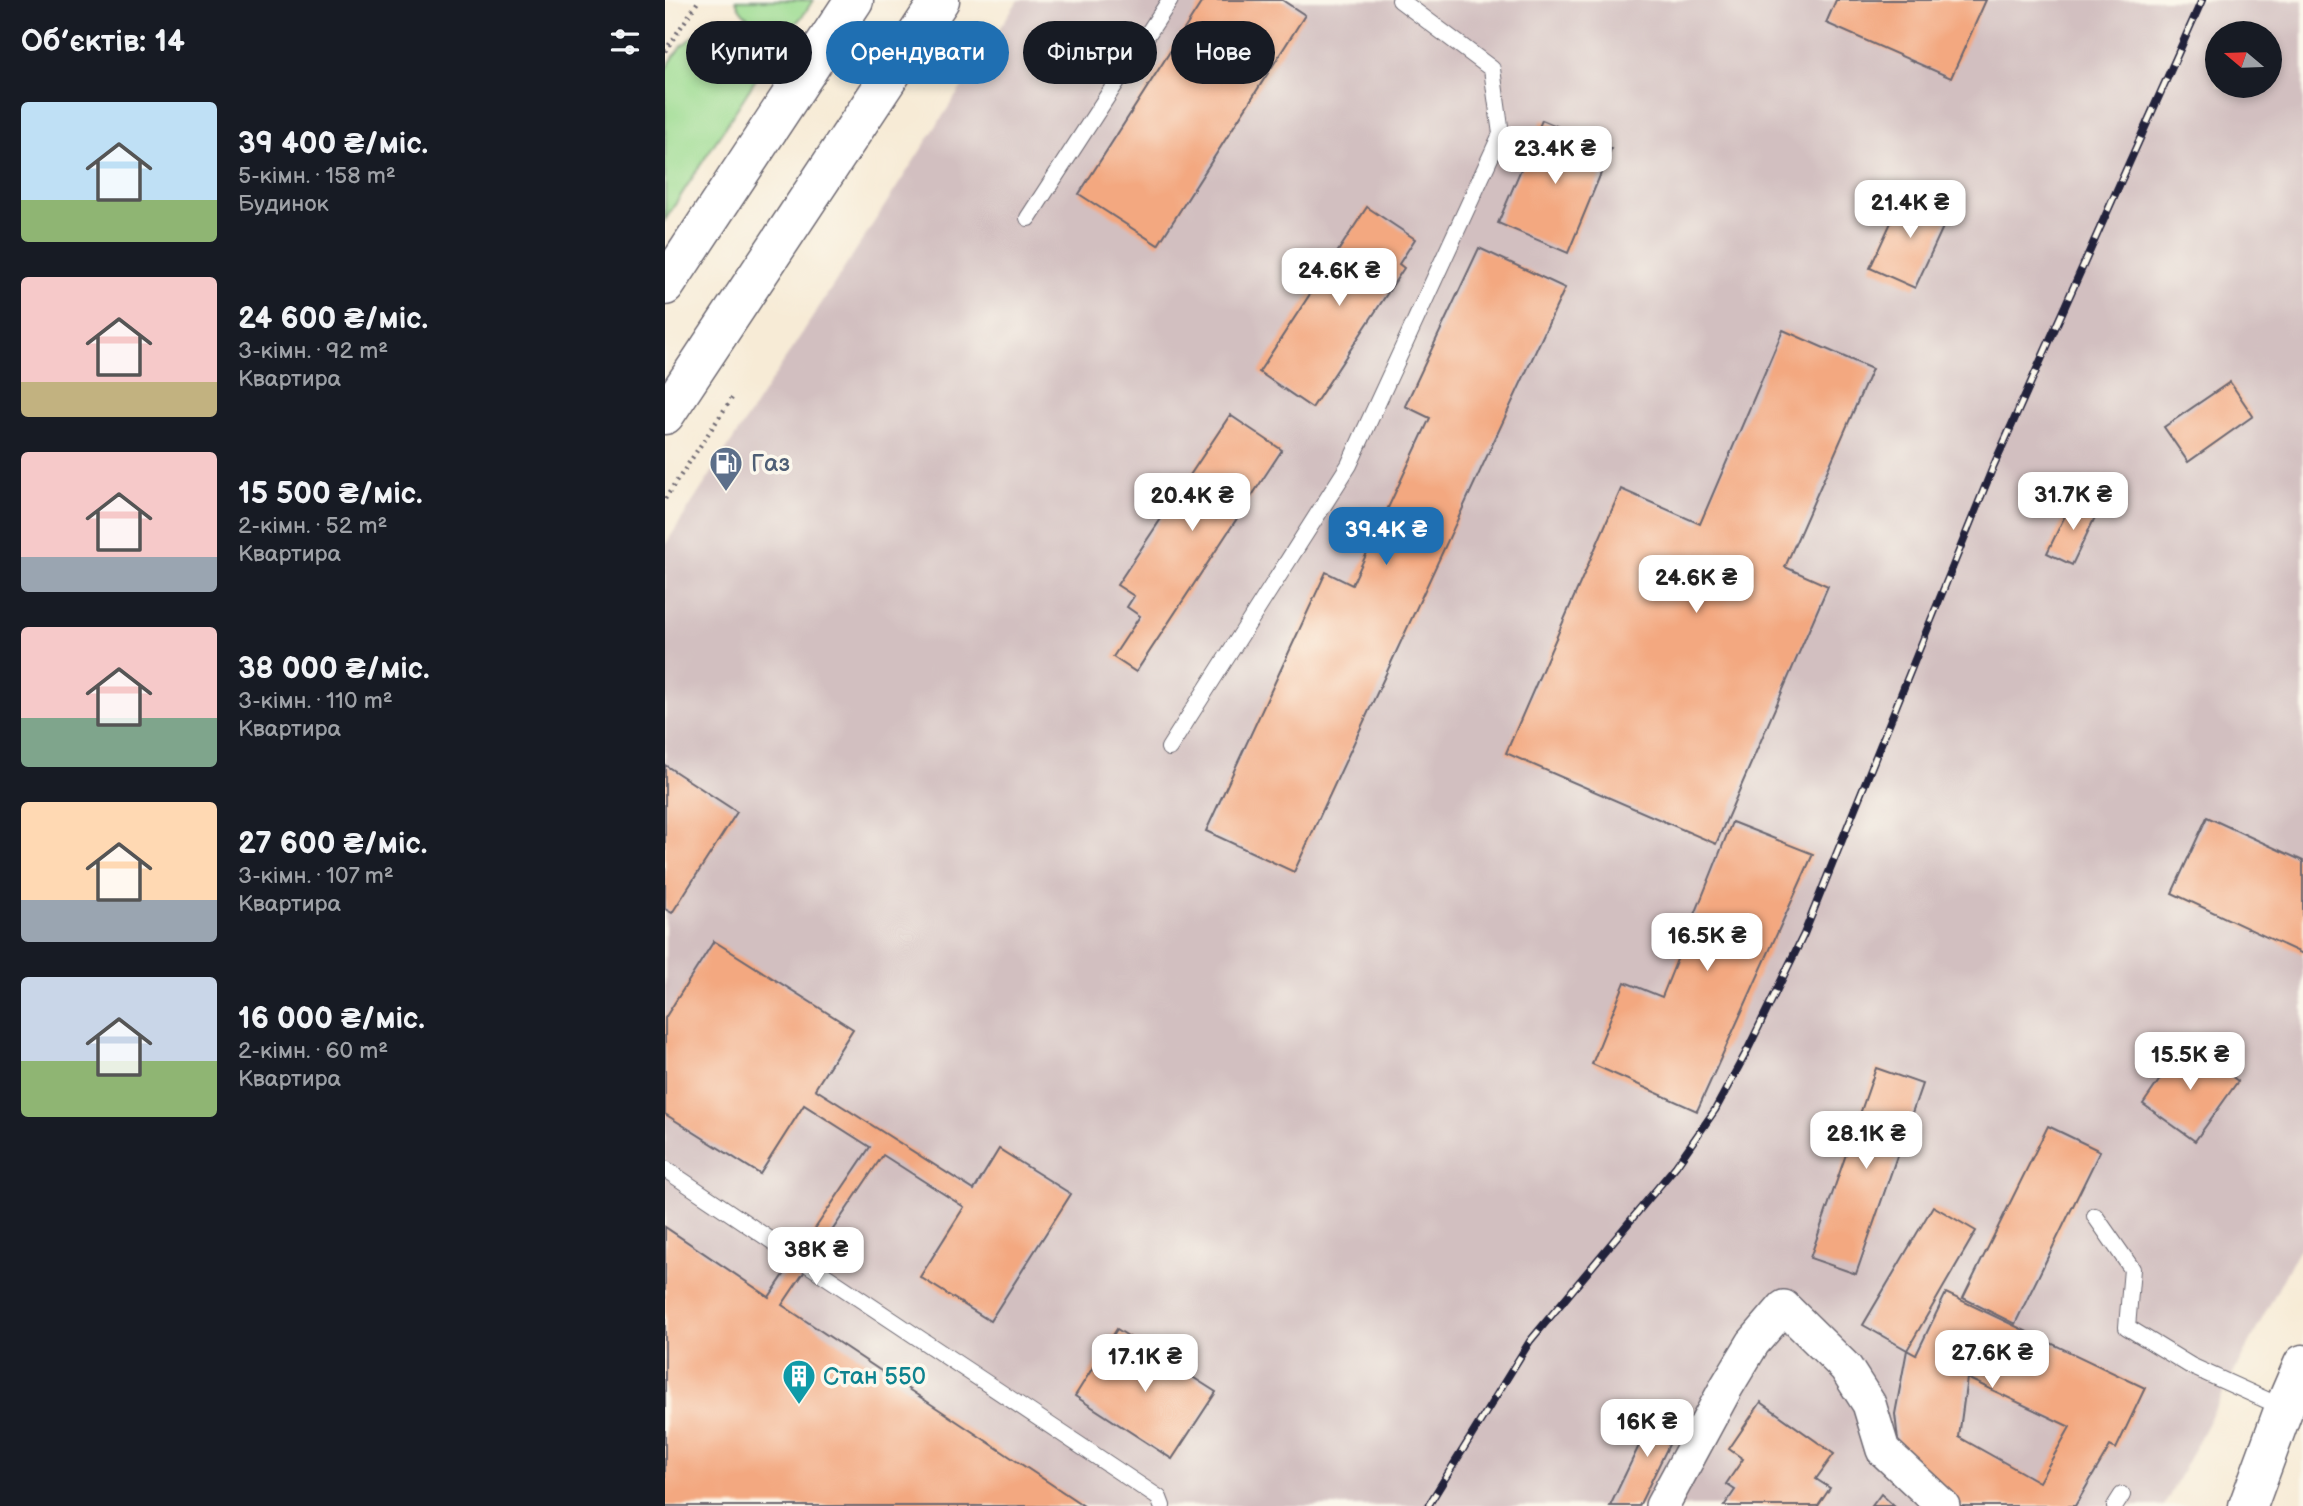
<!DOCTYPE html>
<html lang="uk">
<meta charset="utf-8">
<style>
:root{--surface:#171b24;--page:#20242c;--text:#f1f3f6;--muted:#9ea1a6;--accent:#1f6fb2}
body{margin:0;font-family:"Balsamiq Sans",sans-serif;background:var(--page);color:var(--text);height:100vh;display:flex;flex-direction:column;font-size:26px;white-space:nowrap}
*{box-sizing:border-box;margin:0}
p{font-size:23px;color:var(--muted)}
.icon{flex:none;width:38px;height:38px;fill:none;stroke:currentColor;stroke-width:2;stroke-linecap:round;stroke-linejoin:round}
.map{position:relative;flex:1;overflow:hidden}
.details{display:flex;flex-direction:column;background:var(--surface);width:665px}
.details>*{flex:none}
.guide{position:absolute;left:21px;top:21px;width:665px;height:63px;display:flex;gap:14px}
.needle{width:46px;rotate:289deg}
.tools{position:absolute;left:1540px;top:21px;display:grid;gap:14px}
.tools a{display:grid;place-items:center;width:77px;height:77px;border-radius:50%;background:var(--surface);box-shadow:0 4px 10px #0003;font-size:35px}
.price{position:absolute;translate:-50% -60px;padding:0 16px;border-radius:14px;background:#fff;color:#222;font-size:23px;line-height:46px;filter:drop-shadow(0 2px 4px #0008)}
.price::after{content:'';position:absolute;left:50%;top:42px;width:21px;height:16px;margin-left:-10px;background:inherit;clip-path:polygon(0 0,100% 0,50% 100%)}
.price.active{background:var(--accent);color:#fff}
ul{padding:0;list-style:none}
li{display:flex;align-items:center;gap:21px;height:175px;padding:0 21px}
li span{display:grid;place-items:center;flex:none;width:196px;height:140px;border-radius:7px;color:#555}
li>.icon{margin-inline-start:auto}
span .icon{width:84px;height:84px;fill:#fffc;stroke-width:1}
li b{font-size:30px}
h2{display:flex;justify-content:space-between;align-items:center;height:84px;padding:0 21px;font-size:30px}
.chip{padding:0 24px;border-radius:32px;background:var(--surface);box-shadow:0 4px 10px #0003;font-size:24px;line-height:63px}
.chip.active{background:var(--accent);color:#fff}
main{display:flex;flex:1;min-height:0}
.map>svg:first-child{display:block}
.industrial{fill:#d2bfc0;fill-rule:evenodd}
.green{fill:#9ddc92;stroke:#607f66;stroke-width:2}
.building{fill:#f3a880;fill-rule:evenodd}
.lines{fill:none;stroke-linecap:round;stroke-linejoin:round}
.lane-casing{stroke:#6d6871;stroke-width:18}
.street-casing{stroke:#6d6871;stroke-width:36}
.secondary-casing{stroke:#6d6871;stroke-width:41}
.primary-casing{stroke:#6d6871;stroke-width:41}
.path{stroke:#6d6871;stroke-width:4.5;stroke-dasharray:2 5;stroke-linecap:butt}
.lane{stroke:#fff;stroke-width:16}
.street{stroke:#fff;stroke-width:33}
.secondary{stroke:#fff;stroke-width:38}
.primary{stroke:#fff;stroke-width:38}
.rail-casing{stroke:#22223b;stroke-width:8}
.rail{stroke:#fbf7ec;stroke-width:5;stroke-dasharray:16;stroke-linecap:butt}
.labels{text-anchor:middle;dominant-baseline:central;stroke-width:7;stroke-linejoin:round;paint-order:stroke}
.service-label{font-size:24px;fill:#4e5e75;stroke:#fbf7ec;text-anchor:start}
.culture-label{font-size:24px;fill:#0d838f;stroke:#fbf7ec;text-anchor:start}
</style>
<main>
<section class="details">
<h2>Об’єктів: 14<svg class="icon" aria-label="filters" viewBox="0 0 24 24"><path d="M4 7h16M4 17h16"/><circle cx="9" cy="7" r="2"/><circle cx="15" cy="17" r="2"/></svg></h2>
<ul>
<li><span style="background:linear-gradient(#bfe0f5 70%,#8fb573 0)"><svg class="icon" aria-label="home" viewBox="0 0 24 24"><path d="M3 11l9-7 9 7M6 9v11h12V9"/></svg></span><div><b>39 400 ₴/міс.</b><p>5-кімн. · 158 m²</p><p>Будинок</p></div></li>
<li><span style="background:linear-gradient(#f6c9c9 75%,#c2b280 0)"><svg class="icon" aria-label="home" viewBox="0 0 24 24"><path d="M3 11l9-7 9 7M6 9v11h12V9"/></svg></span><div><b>24 600 ₴/міс.</b><p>3-кімн. · 92 m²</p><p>Квартира</p></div></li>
<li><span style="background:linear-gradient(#f6c9c9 75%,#9aa5b1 0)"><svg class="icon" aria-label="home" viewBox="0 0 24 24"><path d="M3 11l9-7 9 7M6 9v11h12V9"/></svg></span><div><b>15 500 ₴/міс.</b><p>2-кімн. · 52 m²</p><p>Квартира</p></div></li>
<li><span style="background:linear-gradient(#f6c9c9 65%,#7fa58c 0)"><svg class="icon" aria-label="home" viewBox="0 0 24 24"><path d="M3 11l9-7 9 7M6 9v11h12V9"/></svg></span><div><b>38 000 ₴/міс.</b><p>3-кімн. · 110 m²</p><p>Квартира</p></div></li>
<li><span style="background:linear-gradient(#ffd9b3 70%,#9aa5b1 0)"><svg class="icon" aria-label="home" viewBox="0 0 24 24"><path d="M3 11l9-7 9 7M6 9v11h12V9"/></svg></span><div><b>27 600 ₴/міс.</b><p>3-кімн. · 107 m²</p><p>Квартира</p></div></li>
<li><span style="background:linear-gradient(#c9d6e8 60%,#8fb573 0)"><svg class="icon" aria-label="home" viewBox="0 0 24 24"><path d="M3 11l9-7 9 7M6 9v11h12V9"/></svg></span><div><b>16 000 ₴/міс.</b><p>2-кімн. · 60 m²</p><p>Квартира</p></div></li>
</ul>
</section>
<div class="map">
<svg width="1638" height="1506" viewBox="0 0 1638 1506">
<rect width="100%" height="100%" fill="#fbf7ec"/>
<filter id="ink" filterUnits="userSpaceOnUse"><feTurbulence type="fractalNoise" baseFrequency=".0143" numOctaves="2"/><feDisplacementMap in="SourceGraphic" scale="14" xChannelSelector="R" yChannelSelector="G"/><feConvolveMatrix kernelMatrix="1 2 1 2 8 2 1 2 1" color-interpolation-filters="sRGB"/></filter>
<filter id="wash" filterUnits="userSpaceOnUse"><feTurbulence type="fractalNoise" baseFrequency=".00686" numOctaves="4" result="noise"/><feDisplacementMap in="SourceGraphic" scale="28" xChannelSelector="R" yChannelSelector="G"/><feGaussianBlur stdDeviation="1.57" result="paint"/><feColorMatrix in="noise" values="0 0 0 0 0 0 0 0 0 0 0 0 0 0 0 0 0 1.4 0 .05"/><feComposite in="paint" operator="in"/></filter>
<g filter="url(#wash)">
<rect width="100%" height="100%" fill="#f7ebd6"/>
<path class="industrial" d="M353 0H1638V1241L1499 1506H0V545ZM1552 33H1605V86H1552Z"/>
<g class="green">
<path d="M71 0H148C142 9 136 21 126 26 107 37 76 20 71 0Z"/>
<path d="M33 33C60 31 90 51 91 79L0 220V70L16 46Z"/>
</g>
<g id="blocks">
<g class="building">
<polygon points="538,0 617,0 640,15 493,245 414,194"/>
<polygon points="1171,0 1321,0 1286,78 1161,23"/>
<polygon points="877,120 946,149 903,253 833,223"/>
<polygon points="1240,192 1285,212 1250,288 1205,268"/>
<polygon points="702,207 750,239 734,264 739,268 647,408 594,372"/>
<polygon points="814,248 900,288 629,872 541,831 661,572 687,585 765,418 740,406"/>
<polygon points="1118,330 1207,369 1120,567 1163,586 1051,844 841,753 956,489 1035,524"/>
<polygon points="1565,382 1588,416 1523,462 1499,427"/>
<polygon points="565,415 617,450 471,672 448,657 475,616 462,607 469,596 452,585"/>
<polygon points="1408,499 1433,511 1407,565 1382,553"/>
<polygon points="0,765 72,812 7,913 0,909"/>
<polygon points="1542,817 1638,861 1638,954 1507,893"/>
<polygon points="1067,822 1148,854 1032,1111 927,1064 960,982 997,997"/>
<polygon points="49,941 188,1029 150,1089 309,1190 334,1149 406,1194 325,1321 255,1277 299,1207 218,1155 117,1305 419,1506 0,1506 0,1227 104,1297 205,1147 139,1105 95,1174 0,1114 0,1018"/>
<polygon points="1520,1043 1573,1081 1530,1141 1478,1104"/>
<polygon points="1211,1068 1257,1084 1191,1274 1145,1258"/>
<polygon points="1383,1126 1435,1151 1350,1324 1298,1298"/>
<path d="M1268 1206 1311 1231 1242 1350 1251 1355 1281 1293 1480 1388 1451 1449 1445 1446 1410 1506H1296L1234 1449 1230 1414 1242 1350 1198 1325ZM1302 1378 1405 1427 1374 1482 1294 1437Z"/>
<polygon points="452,1329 551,1392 507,1459 410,1396"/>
<polygon points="1096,1402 1169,1454 1151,1479 1165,1488 1153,1506 1059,1506 1070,1490 1061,1484 1078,1459 1064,1449"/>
<polygon points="993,1406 1017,1418 974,1506 945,1506"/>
<polygon points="1216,1494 1229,1506 1207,1506"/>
</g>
</g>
</g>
<g filter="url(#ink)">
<use href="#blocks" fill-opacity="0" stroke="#6d6871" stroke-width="2"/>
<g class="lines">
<defs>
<g id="lane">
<polyline points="363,218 505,0"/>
<polyline points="504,748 684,465 836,134 827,69 735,0"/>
<polyline points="0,1169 131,1257"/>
<polyline points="1430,1216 1467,1269 1462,1327 1526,1366 1619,1408"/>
<polyline points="144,1265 494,1498 497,1506"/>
<polyline points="1450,1506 1457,1495"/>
</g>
<polyline id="street" points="997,1506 1062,1386 1088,1343 1119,1307 1181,1368 1204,1404 1218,1450 1278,1506"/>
<polyline id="secondary" points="1583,1506 1619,1408 1638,1364"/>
<g id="primary">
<polyline points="0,286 189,0"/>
<polyline points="0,415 275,0"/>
</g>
</defs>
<use href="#lane" class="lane-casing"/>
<use href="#street" class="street-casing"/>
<use href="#secondary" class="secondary-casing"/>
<use href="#primary" class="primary-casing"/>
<g class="path">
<polyline points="0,51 34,0"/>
<polyline points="0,499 67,398"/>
</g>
<use href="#lane" class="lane"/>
<use href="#street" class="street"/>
<use href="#secondary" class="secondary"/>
<use href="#primary" class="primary"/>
<defs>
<polyline id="rail" points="763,1506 865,1341 1011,1166 1050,1110 1082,1051 1139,934 1328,467 1537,0"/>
</defs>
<use href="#rail" class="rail-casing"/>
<use href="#rail" class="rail"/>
</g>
</g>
<defs>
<symbol id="fuel-pin" viewBox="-11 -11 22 30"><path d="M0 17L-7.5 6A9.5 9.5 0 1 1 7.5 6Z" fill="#5c6f8a" stroke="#fbf7ec"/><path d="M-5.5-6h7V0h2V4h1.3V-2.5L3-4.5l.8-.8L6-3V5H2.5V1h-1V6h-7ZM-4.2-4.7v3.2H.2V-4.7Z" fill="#fff"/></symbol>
<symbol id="building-pin" viewBox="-11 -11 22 30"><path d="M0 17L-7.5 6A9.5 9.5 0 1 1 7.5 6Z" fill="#0f9aa8" stroke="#fbf7ec"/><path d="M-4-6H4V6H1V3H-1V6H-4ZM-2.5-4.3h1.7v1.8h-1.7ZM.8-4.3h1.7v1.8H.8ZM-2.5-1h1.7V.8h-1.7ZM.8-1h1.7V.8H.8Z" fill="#fff"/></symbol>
</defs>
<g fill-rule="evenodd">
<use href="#fuel-pin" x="42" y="444" width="38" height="52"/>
<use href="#building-pin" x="115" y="1357" width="38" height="52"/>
</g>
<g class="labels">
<g class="service-label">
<text x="86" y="463">Газ</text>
</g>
<g class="culture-label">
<text x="158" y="1376">Стан 550</text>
</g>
</g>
</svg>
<div class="tools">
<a><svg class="needle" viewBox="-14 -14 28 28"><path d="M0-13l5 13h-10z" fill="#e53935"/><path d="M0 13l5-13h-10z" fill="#9ea1a6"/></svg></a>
</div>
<b class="price" style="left:890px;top:186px">23.4K ₴</b>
<b class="price" style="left:1245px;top:240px">21.4K ₴</b>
<b class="price" style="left:674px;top:308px">24.6K ₴</b>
<b class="price" style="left:1408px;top:532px">31.7K ₴</b>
<b class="price" style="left:527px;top:533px">20.4K ₴</b>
<b class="price active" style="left:721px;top:567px">39.4K ₴</b>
<b class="price" style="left:1031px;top:615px">24.6K ₴</b>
<b class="price" style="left:1042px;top:973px">16.5K ₴</b>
<b class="price" style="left:1525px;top:1092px">15.5K ₴</b>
<b class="price" style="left:1201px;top:1171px">28.1K ₴</b>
<b class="price" style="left:151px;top:1287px">38K ₴</b>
<b class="price" style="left:1327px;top:1390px">27.6K ₴</b>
<b class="price" style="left:480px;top:1394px">17.1K ₴</b>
<b class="price" style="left:982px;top:1459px">16K ₴</b>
<div class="guide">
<a class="chip">Купити</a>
<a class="chip active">Орендувати</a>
<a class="chip">Фільтри</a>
<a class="chip">Нове</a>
</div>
</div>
</main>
